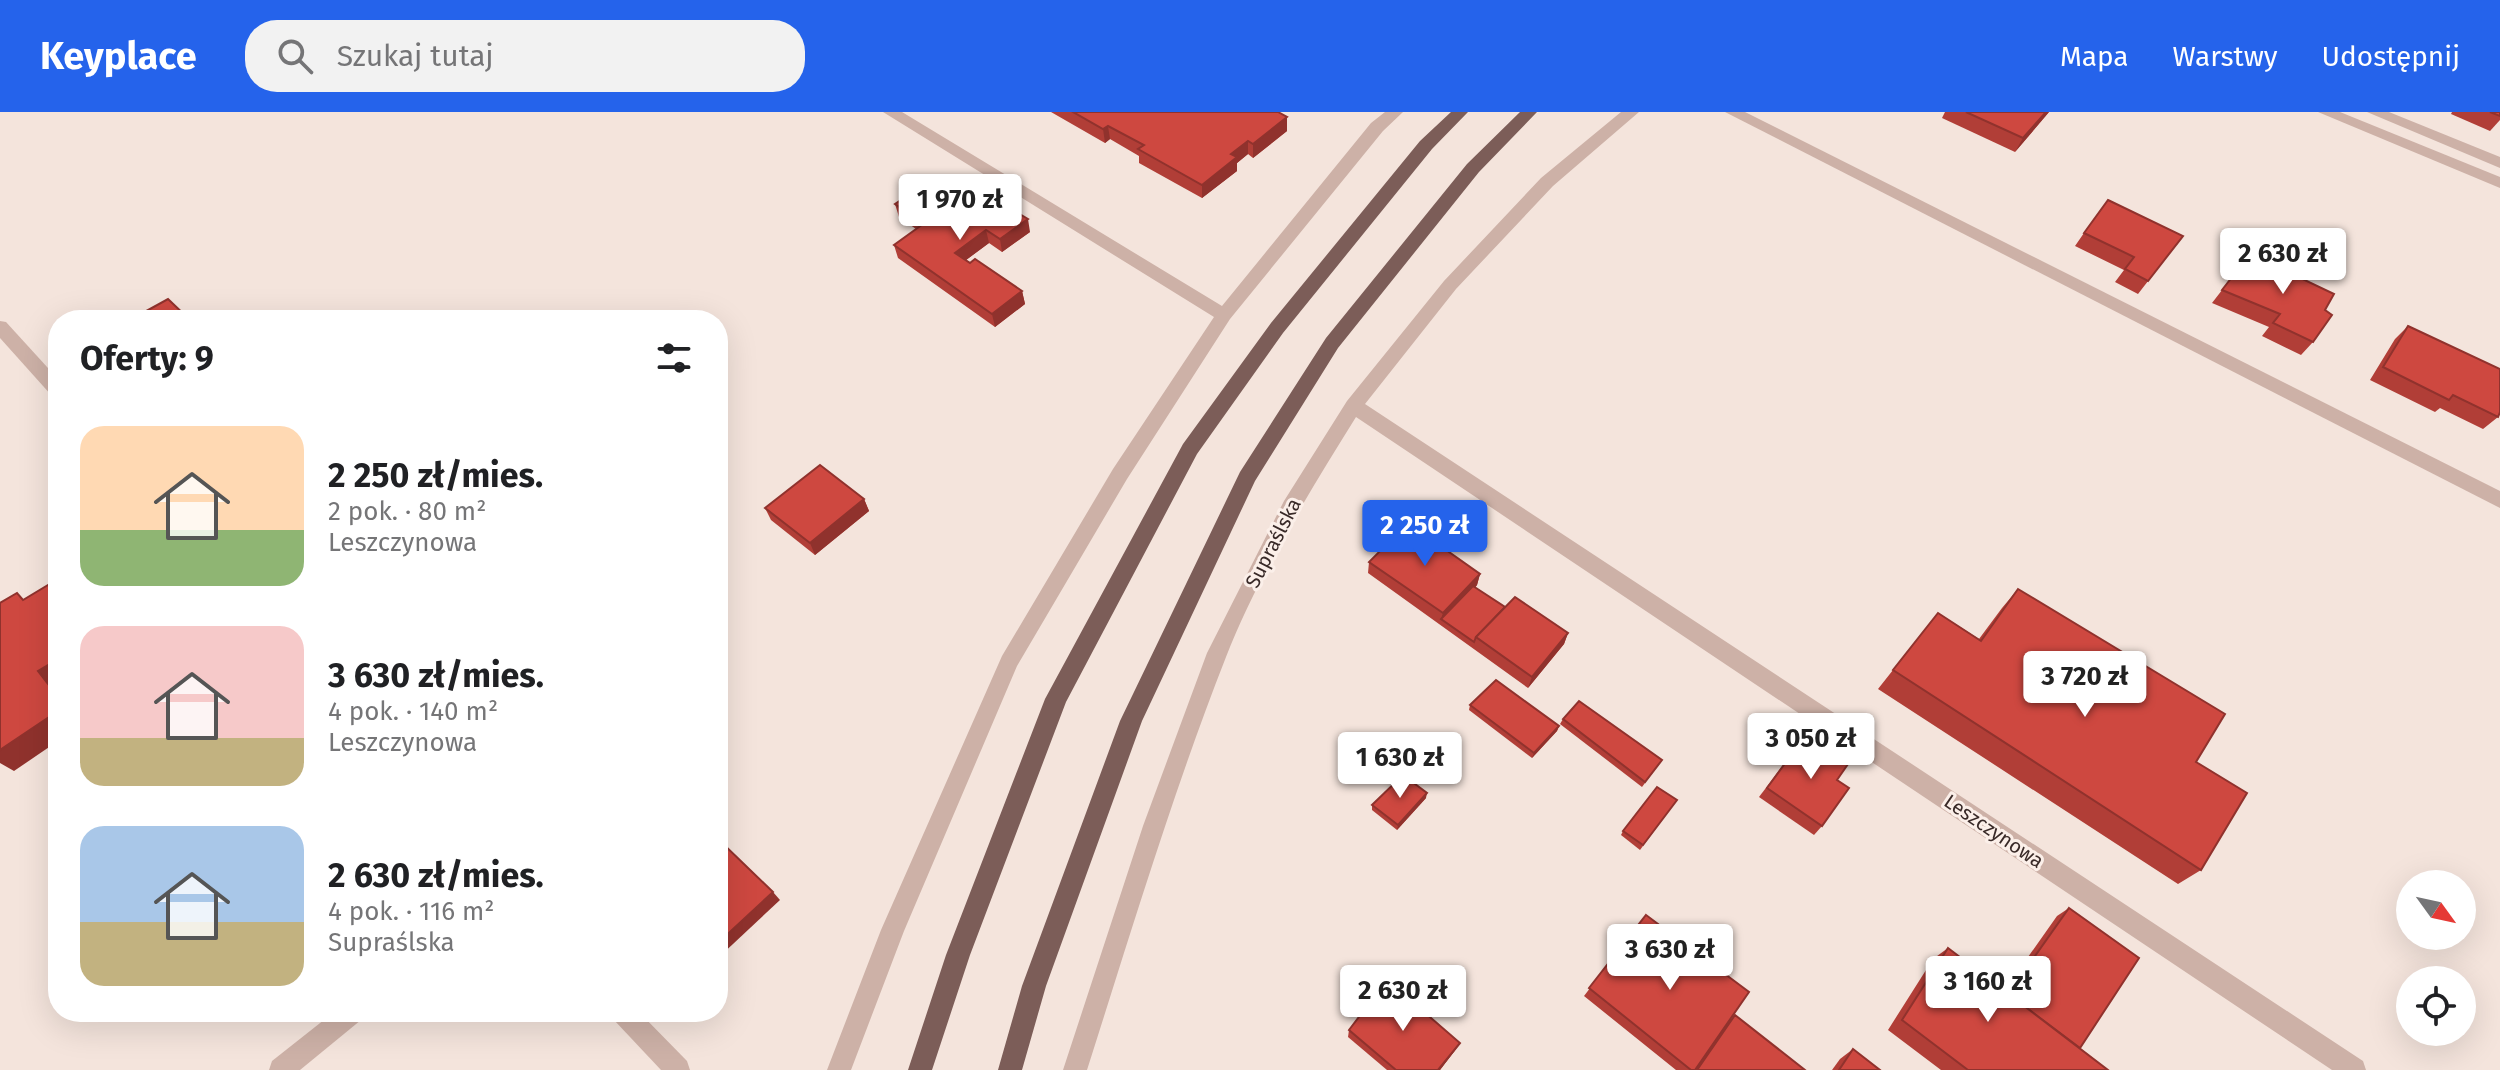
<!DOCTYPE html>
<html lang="pl">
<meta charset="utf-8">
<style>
:root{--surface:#fff;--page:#f2f2f2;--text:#202124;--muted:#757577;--accent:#2563eb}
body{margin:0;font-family:"Fira Sans",sans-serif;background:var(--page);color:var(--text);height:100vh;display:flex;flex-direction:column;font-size:30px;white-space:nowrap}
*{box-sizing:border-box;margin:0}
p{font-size:26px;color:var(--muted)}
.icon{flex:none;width:44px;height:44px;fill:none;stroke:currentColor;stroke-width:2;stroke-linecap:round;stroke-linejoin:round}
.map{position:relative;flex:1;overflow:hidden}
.drawer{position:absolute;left:48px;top:198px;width:680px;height:712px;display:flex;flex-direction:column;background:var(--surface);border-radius:32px;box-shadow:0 8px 32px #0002}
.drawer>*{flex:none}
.needle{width:52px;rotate:123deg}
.buttons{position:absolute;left:2396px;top:758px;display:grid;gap:16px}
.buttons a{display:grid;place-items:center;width:80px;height:80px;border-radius:50%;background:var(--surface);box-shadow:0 8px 32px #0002;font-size:40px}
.price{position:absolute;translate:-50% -68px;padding:0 18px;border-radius:8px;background:#fff;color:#222;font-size:26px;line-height:52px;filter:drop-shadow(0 2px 4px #0008)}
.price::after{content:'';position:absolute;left:50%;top:48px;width:24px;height:18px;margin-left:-12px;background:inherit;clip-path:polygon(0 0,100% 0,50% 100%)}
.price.current{background:var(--accent);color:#fff}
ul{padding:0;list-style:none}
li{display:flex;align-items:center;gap:24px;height:200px;padding:0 32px}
li span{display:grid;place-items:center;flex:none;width:224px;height:160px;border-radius:24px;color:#555}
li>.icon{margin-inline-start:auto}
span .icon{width:96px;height:96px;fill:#fffc;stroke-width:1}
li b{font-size:34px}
h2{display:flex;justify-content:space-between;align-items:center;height:96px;padding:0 32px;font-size:34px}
header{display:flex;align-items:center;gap:48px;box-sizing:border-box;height:112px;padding:0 40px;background:var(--accent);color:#fff}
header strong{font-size:38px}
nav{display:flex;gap:44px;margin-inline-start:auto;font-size:28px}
.search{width:560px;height:72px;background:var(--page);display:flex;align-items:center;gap:20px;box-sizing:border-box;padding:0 28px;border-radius:32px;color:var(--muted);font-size:30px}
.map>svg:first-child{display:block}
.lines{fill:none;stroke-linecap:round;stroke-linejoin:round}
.minor{fill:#cdb1a7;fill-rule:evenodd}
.major{fill:#7c5d58;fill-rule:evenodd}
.wall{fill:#b13e37}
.shaded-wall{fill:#90322d}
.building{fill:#ce4840;stroke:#90322d;stroke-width:2}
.labels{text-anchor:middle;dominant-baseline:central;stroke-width:6;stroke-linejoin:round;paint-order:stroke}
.street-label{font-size:20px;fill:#392a28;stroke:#fbefe9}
</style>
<header>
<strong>Keyplace</strong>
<div class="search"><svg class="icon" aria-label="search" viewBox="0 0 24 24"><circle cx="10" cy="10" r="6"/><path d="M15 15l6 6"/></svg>Szukaj tutaj</div>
<nav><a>Mapa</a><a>Warstwy</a><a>Udostępnij</a></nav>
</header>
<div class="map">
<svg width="2500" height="958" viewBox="0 0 2500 958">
<rect width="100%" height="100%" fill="#f4e4dc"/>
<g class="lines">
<g class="minor">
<polygon points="883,0 902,0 1222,194 1371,11 1385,0 1403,0 1383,19 1230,207 1127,367 1017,554 904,819 851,958 827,958 881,818 1002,544 1113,357 1214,205"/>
<path d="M1621 0H1639L1553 74 1456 177 1365 292 2363 949 2366 958H2332L1356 305C1310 379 1258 463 1226 545 1173 680 1131 820 1087 958H1063L1143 714 1207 541 1284 389 1347 289 1444 169 1541 66Z"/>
<polygon points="1725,0 1745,0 2500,379 2500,396"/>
<polygon points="2318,0 2340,0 2500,65 2500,76"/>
<polygon points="2367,0 2389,0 2500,45 2500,56"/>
<polygon points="0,209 6,210 58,267 58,286 52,284 0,226"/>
<polygon points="334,900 365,900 361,908 300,958 269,958 272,949"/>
<polygon points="610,900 639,900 687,949 690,958 661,958 614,908"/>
</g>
<g class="major">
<polygon points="1451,0 1468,0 1432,37 1283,221 1197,342 1066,590 970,843 932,958 908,958 946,843 1045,587 1183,332 1271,211 1420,29"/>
<polygon points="1520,0 1537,0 1479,60 1338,236 1255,369 1142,609 1046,874 1022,958 998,958 1022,874 1120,609 1240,360 1326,226 1467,52"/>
</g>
</g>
<g class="wall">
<polygon points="1051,0 1278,0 1287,5 1287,19 1253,46 1248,42 1237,51 1237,59 1202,86 1139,51 1139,44 1110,27 1105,31"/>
<polygon points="1945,0 2049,0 2015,40 1942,6"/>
<polygon points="2452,0 2500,0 2500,8 2490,19 2451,2"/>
<polygon points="895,92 951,93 1030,120 1002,140 989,131 966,148 1022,179 1025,192 995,215 898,146 894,133 916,117 899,105"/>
<polygon points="2084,121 2183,124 2138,182 2115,170 2124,158 2075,134"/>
<polygon points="2250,142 2325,198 2313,230 2301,243 2262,224 2269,215 2212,191"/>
<polygon points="2408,214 2498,305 2483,317 2440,296 2435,300 2370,268 2395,227"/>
<polygon points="864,387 869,399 815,443 771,408 765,396"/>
<polygon points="1369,450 1480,462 1477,473 1475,476 1505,495 1568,521 1564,532 1528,576 1368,461"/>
<polygon points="2018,477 2196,650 2201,758 2178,772 1878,577 1938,501 1979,527 2002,496"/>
<polygon points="1470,593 1559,614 1557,619 1532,646 1469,598"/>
<polygon points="1563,607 1662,648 1642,675 1560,612"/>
<polygon points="1805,624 1837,668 1822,714 1814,723 1759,685"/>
<polygon points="1426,686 1397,718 1372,698 1372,693"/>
<polygon points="1677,688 1640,738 1621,723 1623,719"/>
<polygon points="2069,796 2080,936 2108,958 1941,958 1888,918 1933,847 1948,836 2004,879 2057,804"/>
<polygon points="1646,803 1730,908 1735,903 1805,958 1676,958 1584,884"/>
<polygon points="1349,918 1456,937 1440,958 1387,958 1348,925"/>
<polygon points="1853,937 1880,958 1832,958 1840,947"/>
</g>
<g class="shaded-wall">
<polygon points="2046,0 2049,0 2015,40 2023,26"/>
<polygon points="1287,5 1287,19 1253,46 1253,32"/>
<polygon points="1108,14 1110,27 1105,31 1103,17"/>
<polygon points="1248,29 1248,42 1237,51 1237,59 1202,86 1202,73 1231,42"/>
<polygon points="1028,107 1030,120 1002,140 1000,127"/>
<polygon points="986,118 989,131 958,154 955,141"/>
<polygon points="1022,179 1025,192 995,215 992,202"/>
<polygon points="864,387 869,399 815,443 810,431"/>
<polygon points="1480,462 1477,473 1444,509 1441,507 1443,501"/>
<polygon points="1568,521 1564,532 1528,576 1532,565"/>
<polygon points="58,547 58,585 38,559"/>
<polygon points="58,599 58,629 14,659 0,651 0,638"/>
<polygon points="1559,614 1557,619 1532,646 1534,641"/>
<polygon points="1427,681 1426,686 1397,718 1398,713"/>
<polygon points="773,780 780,788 718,846 718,831"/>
<polygon points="1460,931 1456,937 1440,958 1438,958"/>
</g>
<g class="building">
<polygon points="1073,0 1278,0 1287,5 1253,32 1248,29 1231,42 1237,45 1202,73 1138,37 1144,33 1108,14 1103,17"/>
<polygon points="1966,0 2046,0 2023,26"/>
<polygon points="2490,0 2500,0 2500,4"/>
<polygon points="922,74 951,93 976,76 1028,107 1000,127 986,118 955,141 970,151 975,147 1022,179 992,202 894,133 923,112 895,92"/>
<polygon points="2108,88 2183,124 2148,169 2125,157 2134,145 2084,121"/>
<polygon points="2250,142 2334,182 2325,198 2332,203 2313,230 2273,211 2280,202 2222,178"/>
<polygon points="168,187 190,208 130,208"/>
<polygon points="2408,214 2500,257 2500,300 2498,305 2453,283 2449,288 2383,255"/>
<polygon points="820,353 864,387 810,431 765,396"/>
<polygon points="1408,411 1480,462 1443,501 1369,450"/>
<polygon points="58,467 58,547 38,559 58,585 58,599 0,638 0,491 17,481 23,488"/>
<polygon points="1473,474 1505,495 1476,525 1474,530 1441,507"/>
<polygon points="2018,477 2225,602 2196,650 2247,681 2201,758 1893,558 1938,501 1981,529"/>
<polygon points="1515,485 1568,521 1532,565 1476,525"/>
<polygon points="1496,568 1559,614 1534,641 1470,593"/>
<polygon points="1579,589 1662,648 1645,670 1563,607"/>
<polygon points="1805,624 1848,652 1837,668 1849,676 1822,714 1767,676"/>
<polygon points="1403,663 1427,681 1398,713 1372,693"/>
<polygon points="1657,675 1677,688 1643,733 1623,719"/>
<polygon points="718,727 773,780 718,831"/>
<polygon points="2069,796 2139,846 2080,936 2008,882"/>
<polygon points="1646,803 1749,880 1695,958 1691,958 1589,876"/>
<polygon points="1948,836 2108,958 1968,958 1902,908"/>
<polygon points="1387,868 1460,931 1438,958 1396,958 1349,918"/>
<polygon points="1735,903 1805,958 1697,958"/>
<polygon points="1853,937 1880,958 1839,958"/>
</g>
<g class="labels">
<g class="street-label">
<text transform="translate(1273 431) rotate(-63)">Supraślska</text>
<text transform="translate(1994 719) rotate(34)">Leszczynowa</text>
</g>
</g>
</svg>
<div class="buttons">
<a><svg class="needle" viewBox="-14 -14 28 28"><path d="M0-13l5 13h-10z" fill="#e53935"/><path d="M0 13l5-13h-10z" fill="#757577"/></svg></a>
<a><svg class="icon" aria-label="locate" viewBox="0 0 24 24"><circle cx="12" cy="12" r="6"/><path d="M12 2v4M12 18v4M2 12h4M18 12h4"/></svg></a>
</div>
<b class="price" style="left:960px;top:130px">1 970 zł</b>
<b class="price" style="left:2283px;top:184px">2 630 zł</b>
<b class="price current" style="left:1425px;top:456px">2 250 zł</b>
<b class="price" style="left:2085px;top:607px">3 720 zł</b>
<b class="price" style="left:1811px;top:669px">3 050 zł</b>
<b class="price" style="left:1400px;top:688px">1 630 zł</b>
<b class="price" style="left:1670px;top:880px">3 630 zł</b>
<b class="price" style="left:1988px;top:912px">3 160 zł</b>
<b class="price" style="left:1403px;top:921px">2 630 zł</b>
<section class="drawer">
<h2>Oferty: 9<svg class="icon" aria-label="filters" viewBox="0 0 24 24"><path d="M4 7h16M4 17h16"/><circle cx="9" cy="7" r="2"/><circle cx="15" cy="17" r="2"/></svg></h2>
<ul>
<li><span style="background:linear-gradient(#ffd9b3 65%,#8fb573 0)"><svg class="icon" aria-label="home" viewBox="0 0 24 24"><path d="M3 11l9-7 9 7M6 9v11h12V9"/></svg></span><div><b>2 250 zł/mies.</b><p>2 pok. · 80 m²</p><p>Leszczynowa</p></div></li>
<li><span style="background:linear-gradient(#f6c9c9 70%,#c2b280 0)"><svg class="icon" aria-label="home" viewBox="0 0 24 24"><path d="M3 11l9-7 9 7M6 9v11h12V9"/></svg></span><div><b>3 630 zł/mies.</b><p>4 pok. · 140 m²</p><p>Leszczynowa</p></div></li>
<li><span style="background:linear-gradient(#a9c7e8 60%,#c2b280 0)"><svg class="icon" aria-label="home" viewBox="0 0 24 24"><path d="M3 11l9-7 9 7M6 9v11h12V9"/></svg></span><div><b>2 630 zł/mies.</b><p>4 pok. · 116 m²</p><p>Supraślska</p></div></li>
</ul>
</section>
</div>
